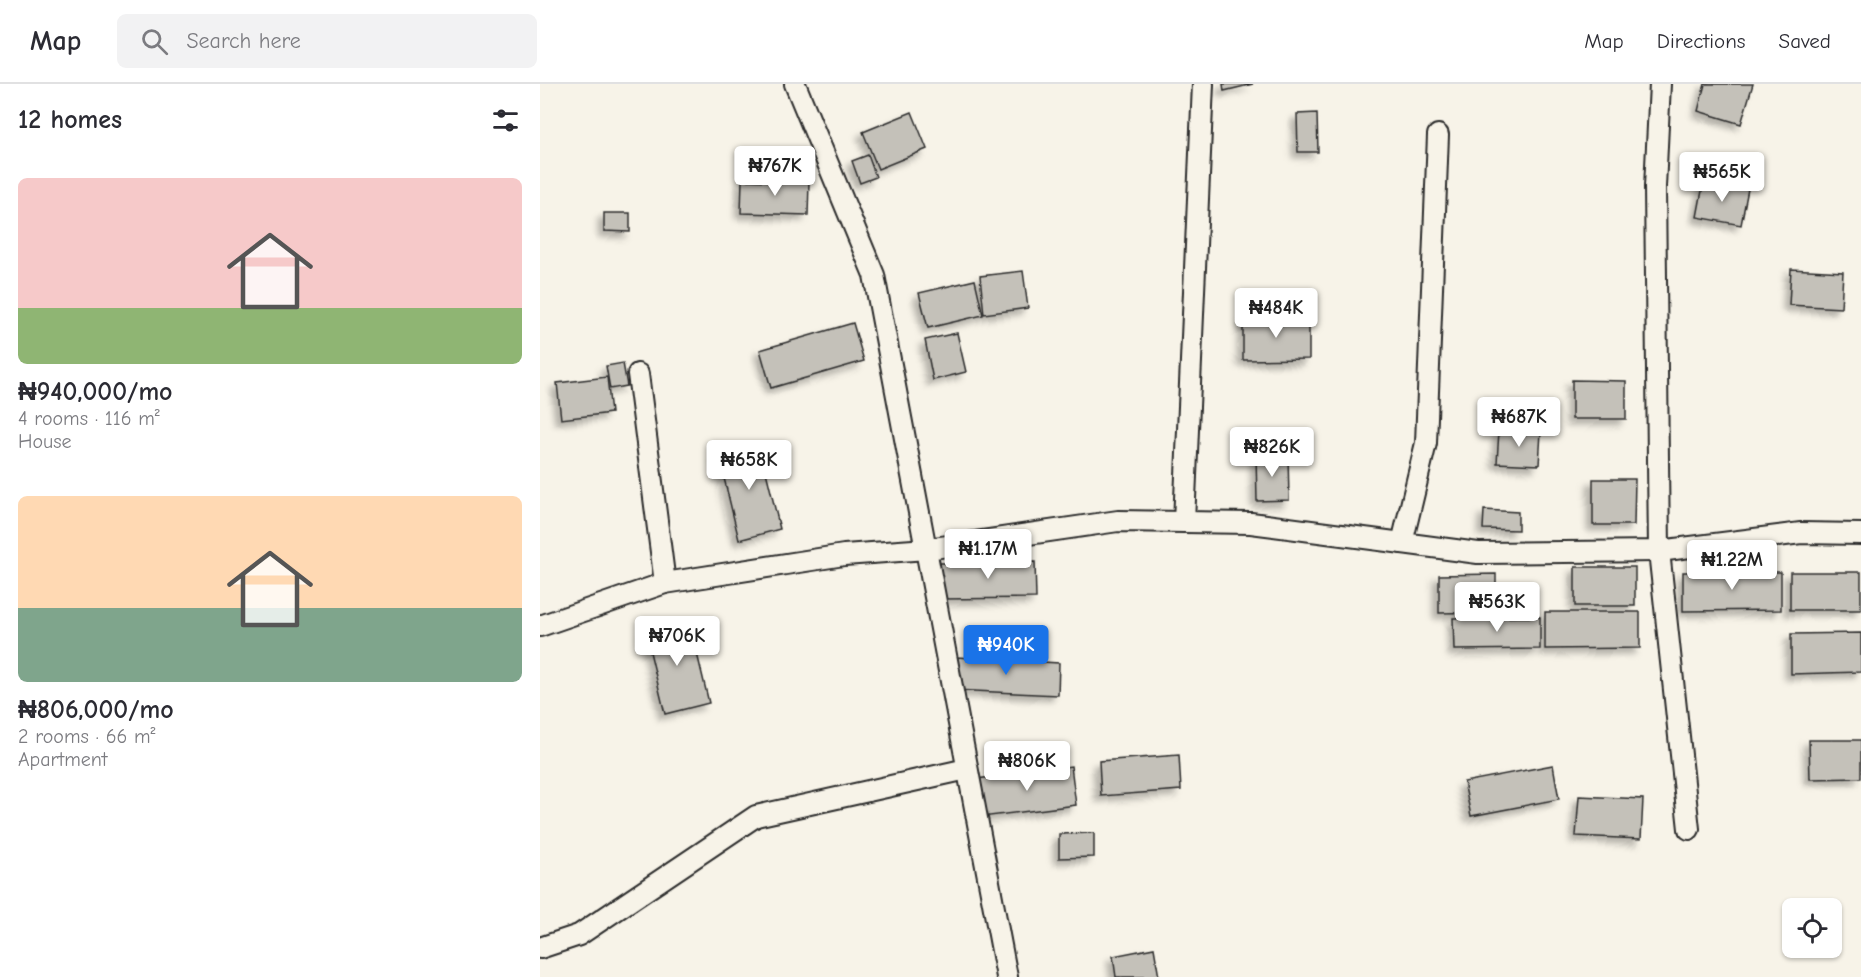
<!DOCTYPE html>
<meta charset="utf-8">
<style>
:root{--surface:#fff;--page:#f2f2f3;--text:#2b2b33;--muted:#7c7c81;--line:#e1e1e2;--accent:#1a73e8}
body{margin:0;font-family:"Comic Neue",sans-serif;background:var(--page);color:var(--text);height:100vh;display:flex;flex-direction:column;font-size:22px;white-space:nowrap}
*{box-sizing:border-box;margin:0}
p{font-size:20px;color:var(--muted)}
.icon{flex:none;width:33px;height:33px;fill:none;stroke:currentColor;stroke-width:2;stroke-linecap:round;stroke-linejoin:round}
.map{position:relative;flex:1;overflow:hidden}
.panel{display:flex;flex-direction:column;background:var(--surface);width:540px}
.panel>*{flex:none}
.fabs{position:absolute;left:1242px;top:814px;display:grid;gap:12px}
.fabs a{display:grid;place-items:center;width:60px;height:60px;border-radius:9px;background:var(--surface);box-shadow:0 2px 4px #0004;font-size:30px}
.price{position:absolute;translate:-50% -51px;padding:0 14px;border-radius:6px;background:#fff;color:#222;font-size:20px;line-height:39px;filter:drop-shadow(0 2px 3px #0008)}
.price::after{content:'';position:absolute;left:50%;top:36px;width:18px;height:14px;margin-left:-9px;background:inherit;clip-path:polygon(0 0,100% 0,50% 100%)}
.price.selected{background:var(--accent);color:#fff}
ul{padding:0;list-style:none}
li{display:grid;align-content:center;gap:12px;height:318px;padding:0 18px}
li span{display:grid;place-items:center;height:186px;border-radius:9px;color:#555}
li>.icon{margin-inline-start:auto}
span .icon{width:108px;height:108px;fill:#fffc;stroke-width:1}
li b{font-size:26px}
h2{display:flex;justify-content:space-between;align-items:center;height:72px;padding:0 18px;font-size:26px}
header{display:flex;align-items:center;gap:36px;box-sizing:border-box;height:84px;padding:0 30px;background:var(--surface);border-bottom:2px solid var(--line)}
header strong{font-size:28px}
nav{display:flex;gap:33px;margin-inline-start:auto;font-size:21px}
.search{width:420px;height:54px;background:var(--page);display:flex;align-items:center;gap:15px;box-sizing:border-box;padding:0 21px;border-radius:9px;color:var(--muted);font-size:22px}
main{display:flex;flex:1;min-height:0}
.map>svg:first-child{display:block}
.building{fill:#c4c1b9;stroke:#2b2b2b;stroke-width:1.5;filter:url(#shadow)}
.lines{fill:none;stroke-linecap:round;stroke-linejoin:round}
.street-casing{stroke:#2b2b2b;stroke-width:24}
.street{stroke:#f7f3e8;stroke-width:20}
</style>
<header>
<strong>Map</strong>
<div class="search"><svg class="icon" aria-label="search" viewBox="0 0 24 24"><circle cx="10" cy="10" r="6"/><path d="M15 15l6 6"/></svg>Search here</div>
<nav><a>Map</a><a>Directions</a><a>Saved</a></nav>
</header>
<main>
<section class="panel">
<h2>12 homes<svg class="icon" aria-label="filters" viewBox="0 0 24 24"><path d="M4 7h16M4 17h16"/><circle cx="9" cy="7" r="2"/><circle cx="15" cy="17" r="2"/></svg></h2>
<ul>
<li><span style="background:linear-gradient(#f6c9c9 70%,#8fb573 0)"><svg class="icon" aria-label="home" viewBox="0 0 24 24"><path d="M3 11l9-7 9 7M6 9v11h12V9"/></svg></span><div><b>₦940,000/mo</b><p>4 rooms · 116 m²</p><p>House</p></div></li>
<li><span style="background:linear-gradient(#ffd9b3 60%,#7fa58c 0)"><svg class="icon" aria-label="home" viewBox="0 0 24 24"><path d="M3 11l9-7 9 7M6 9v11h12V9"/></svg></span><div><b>₦806,000/mo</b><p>2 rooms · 66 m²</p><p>Apartment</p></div></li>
</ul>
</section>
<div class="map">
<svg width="1321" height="893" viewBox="0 0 1321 893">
<defs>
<filter id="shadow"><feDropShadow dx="-5.5" dy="5.5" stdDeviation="3" flood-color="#0004"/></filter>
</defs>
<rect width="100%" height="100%" fill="#f7f3e8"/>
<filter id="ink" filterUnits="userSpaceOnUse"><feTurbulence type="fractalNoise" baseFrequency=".0167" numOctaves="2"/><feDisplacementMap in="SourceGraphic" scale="12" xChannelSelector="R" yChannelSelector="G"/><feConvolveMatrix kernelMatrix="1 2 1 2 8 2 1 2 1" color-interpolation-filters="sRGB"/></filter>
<g filter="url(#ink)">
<g class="building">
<polygon points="683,0 713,0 684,7"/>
<polygon points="1165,0 1213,0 1201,40 1158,27"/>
<polygon points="372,28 387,65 338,85 323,48"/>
<polygon points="777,29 778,68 758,68 757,30"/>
<polygon points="328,71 336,93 320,99 312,77"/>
<polygon points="202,96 269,98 268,131 201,129"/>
<polygon points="1164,96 1208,105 1201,141 1157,133"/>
<polygon points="64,129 90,129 90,148 64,147"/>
<polygon points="1251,185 1303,188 1301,224 1249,221"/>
<polygon points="483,187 488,224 444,230 440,192"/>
<polygon points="435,196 443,231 388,244 379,209"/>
<polygon points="769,234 769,275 703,276 703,235"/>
<polygon points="313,239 324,277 231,304 220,266"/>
<polygon points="417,249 426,288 393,296 385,256"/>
<polygon points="83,279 87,302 70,305 66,282"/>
<polygon points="67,293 71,329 21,335 17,299"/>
<polygon points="1032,296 1086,297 1086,335 1032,335"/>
<polygon points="959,346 1001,348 999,381 957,379"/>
<polygon points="219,359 240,445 199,456 178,369"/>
<polygon points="748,370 749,416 717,417 716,371"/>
<polygon points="1053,395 1095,395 1094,441 1053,441"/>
<polygon points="944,426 978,428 978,446 943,445"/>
<polygon points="495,478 496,514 401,515 400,479"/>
<rect x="1035" y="483" width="60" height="39"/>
<polygon points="1143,488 1241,488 1241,526 1143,527"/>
<rect x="1250" y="488" width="71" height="38"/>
<polygon points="956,490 956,528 899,529 899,491"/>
<polygon points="1005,528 1100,528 1100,564 1005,565"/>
<polygon points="1000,533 1000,565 914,566 913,534"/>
<polygon points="149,536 169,619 125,630 105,547"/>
<polygon points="1321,549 1321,588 1251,590 1251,550"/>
<polygon points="416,573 519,579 518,611 414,606"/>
<polygon points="1269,656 1321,656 1321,694 1270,695"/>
<polygon points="639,671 641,706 561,712 559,677"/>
<polygon points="1013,681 1019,715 931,732 924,698"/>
<polygon points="531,682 536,721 442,733 437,695"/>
<polygon points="1039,712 1103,715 1101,755 1036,752"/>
<polygon points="554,749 554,773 519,774 519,750"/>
<polygon points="614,864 619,893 576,893 573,872"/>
</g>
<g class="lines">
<defs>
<g id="street">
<polyline points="255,0 334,191 467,893"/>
<polyline points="1120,0 1115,103 1119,467 1149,745"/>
<polyline points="98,290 125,499"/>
<polyline points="644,438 663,0"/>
<polyline points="862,459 886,359 898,51"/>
<polyline points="0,542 125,499 304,471 387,465 578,437 711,439 938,469 1119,467 1261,449 1321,450"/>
<polyline points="0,864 39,851 216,732 427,685"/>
</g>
</defs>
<use href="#street" class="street-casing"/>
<use href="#street" class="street"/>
</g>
</g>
</svg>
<div class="fabs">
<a><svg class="icon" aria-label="locate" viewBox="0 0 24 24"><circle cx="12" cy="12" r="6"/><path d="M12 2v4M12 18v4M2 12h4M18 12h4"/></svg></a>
</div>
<b class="price" style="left:235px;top:113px">₦767K</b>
<b class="price" style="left:1182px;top:119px">₦565K</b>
<b class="price" style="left:736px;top:255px">₦484K</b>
<b class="price" style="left:979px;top:364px">₦687K</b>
<b class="price" style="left:732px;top:394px">₦826K</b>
<b class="price" style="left:209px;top:407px">₦658K</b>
<b class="price" style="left:448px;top:496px">₦1.17M</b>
<b class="price" style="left:1192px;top:507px">₦1.22M</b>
<b class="price" style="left:957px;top:549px">₦563K</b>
<b class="price" style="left:137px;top:583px">₦706K</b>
<b class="price selected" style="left:466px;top:592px">₦940K</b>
<b class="price" style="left:487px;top:708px">₦806K</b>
</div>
</main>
